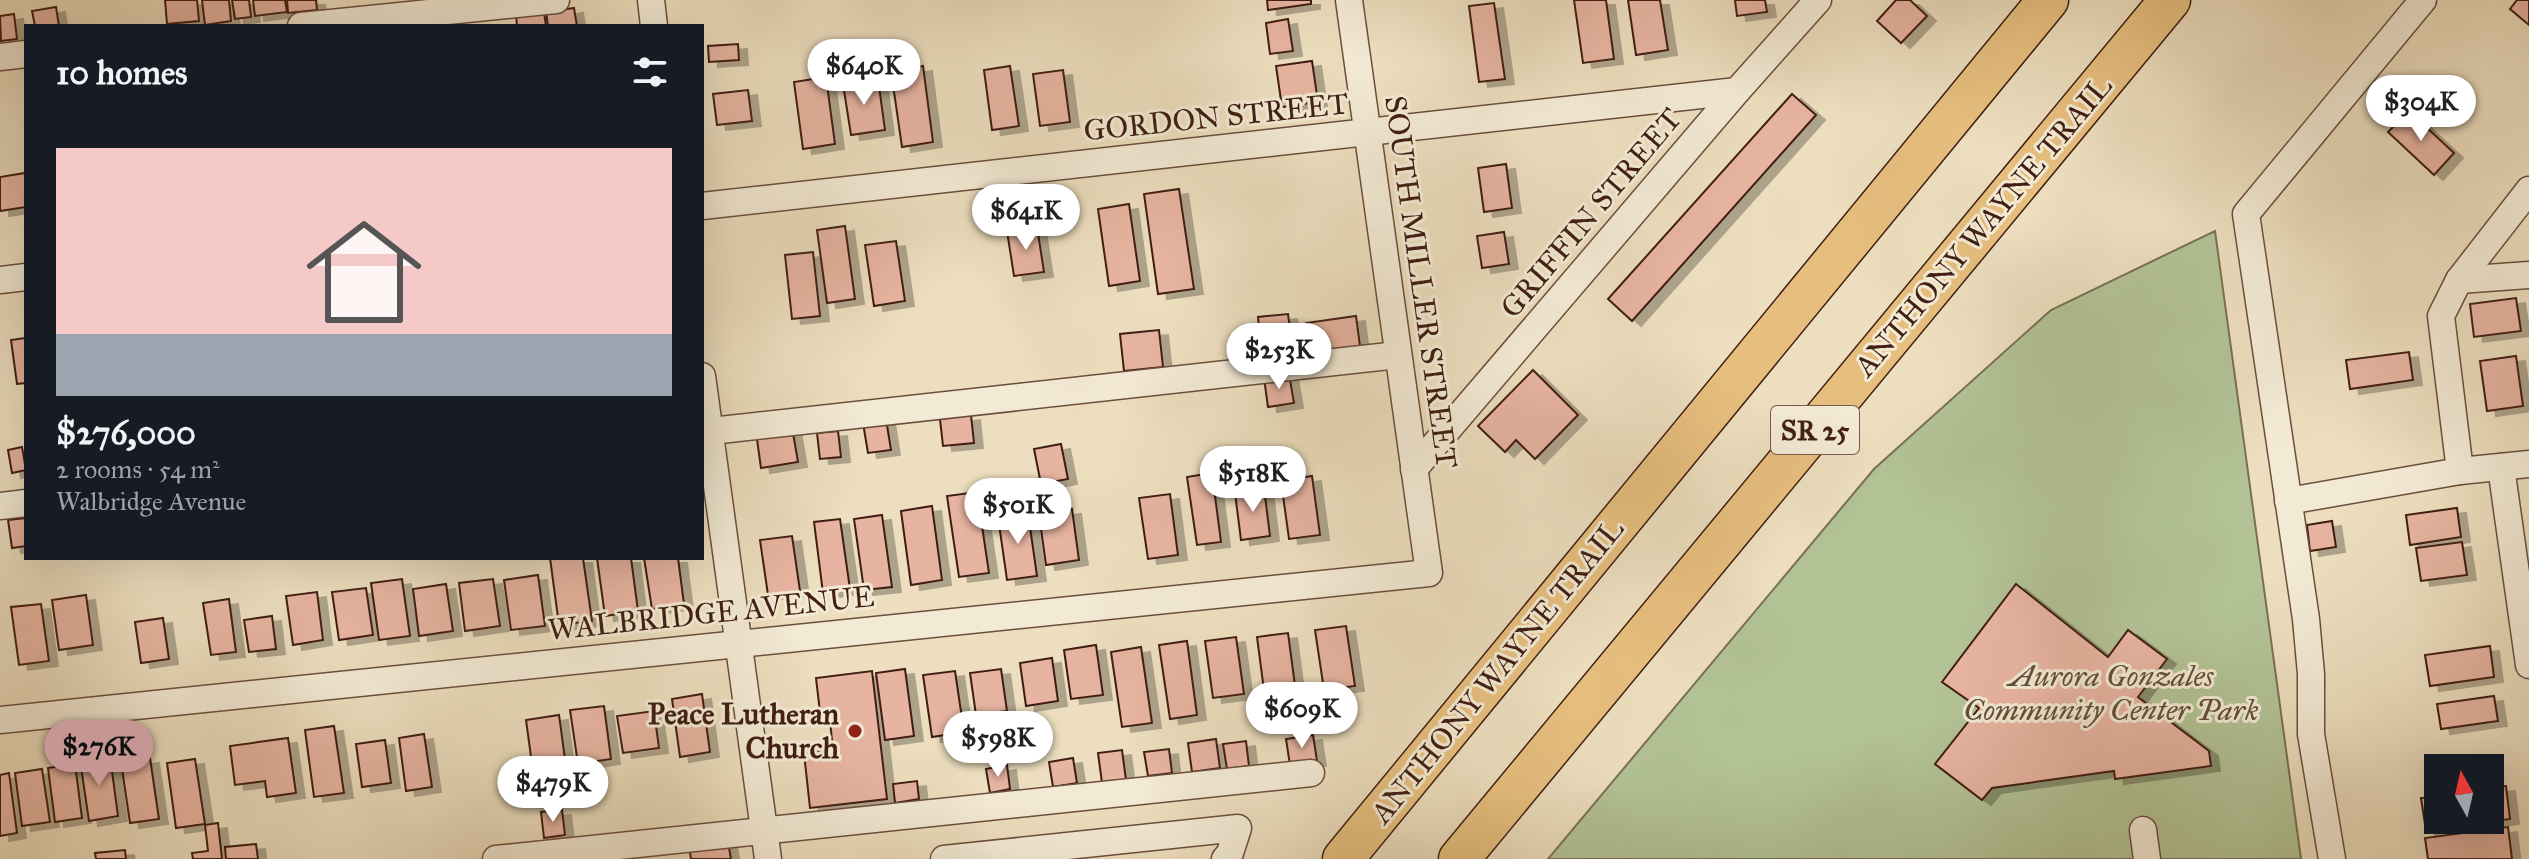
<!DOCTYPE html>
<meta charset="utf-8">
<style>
:root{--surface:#171b24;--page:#242831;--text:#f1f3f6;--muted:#9ea1a6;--line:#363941;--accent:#c59692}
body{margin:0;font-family:"IM FELL Great Primer",serif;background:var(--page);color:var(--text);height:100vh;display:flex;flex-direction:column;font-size:30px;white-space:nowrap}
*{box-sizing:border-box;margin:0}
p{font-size:26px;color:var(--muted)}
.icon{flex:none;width:44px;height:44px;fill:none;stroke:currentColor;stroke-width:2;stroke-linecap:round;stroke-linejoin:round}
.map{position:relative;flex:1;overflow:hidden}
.drawer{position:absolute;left:24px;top:24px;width:680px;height:536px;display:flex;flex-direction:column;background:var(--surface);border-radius:0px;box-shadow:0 8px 32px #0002}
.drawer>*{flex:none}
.needle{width:52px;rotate:352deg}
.buttons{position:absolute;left:2424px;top:754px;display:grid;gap:16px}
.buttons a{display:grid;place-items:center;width:80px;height:80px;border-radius:0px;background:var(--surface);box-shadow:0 8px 32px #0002;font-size:40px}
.price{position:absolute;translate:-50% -68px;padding:0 18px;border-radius:28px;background:#fff;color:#222;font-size:26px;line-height:52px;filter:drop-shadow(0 2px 4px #0008)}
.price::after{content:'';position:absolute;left:50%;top:48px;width:24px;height:18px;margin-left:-12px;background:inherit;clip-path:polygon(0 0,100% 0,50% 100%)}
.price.on{background:var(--accent);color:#111}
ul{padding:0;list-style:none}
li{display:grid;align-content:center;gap:16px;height:424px;padding:0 32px}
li+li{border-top:2px solid var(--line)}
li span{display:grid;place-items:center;height:248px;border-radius:0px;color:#555}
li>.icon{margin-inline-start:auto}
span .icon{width:144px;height:144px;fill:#fffc;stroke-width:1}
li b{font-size:34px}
h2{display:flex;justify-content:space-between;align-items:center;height:96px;padding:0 32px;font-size:34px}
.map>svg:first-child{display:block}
.green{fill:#b2c295;stroke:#797054;stroke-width:2}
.building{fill:#e7b4a1;stroke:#401e12;stroke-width:2;filter:url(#shadow)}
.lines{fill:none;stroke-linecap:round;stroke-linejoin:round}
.minor-casing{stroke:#6b4e3d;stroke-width:29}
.highway-casing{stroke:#401e12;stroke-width:43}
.minor{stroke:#f3ead5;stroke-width:26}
.highway{stroke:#e6bf7f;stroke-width:40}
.poi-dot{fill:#8f2418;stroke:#f3ead5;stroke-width:3}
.labels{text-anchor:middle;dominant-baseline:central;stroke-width:6;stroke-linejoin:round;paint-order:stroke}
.shield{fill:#f3ead5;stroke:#765b4c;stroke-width:2}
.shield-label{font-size:28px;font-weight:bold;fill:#401e12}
.street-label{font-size:30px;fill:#401e12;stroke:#f3ead5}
.park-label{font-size:30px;font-style:italic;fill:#624f39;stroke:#f3ead5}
.poi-label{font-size:30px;font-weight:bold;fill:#401e12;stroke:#f3ead5;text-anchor:end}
</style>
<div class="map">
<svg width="2529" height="859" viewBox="0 0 2529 859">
<defs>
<filter id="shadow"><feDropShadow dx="9" dy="5" stdDeviation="0" flood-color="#0004"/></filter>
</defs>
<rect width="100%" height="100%" fill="#ecdebe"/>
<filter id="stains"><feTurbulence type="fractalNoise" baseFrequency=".0025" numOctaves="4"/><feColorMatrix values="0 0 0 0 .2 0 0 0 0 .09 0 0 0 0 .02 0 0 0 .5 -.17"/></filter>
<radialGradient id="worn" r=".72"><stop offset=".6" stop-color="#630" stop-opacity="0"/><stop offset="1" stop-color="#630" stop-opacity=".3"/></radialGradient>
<polygon class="green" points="2215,231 2301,859 1548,859 1874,469 2051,310"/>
<g class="building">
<polygon points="165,0 197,0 199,21 167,24"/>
<polygon points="202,0 229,0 231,21 205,25"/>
<polygon points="232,0 249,0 251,17 235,19"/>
<polygon points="253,0 285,0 287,12 255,16"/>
<polygon points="287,0 316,0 317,10 288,13"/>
<polygon points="1267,0 1311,0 1311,4 1268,10"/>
<polygon points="1574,0 1606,0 1614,59 1583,63"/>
<polygon points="1628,0 1660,0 1668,50 1636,55"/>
<polygon points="1735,0 1765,0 1767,12 1737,16"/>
<polygon points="1896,0 1910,0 1927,16 1901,43 1877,21"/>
<polygon points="2517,0 2529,0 2529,25 2510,9"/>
<polygon points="1494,3 1505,79 1479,82 1469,6"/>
<polygon points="56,7 59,26 35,26 32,11"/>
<polygon points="574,8 577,26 548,26 546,12"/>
<polygon points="544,12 546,26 517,26 516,15"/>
<polygon points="14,14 17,39 1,41 0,16"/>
<polygon points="1288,19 1293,51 1270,54 1266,23"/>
<polygon points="738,44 739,60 709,62 708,46"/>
<polygon points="1312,61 1318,102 1282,107 1276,66"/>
<polygon points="923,66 933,142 902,147 891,71"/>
<polygon points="1010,66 1019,126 992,130 984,70"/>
<polygon points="1063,70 1070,122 1040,126 1033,74"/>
<polygon points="826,77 835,144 803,149 794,82"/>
<polygon points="878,79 885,130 851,135 843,84"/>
<polygon points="748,90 752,121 717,125 713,94"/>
<polygon points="1792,94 1816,115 1632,321 1608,299"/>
<polygon points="2409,111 2454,153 2434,175 2388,132"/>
<polygon points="1506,164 1512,208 1484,212 1478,168"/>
<polygon points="25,173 26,207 0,211 0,177"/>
<polygon points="1179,189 1194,289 1158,294 1144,194"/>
<polygon points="1129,204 1140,281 1109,286 1098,209"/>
<polygon points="845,226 855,299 827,303 817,230"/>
<polygon points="1037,227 1044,272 1014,276 1007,231"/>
<polygon points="1504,232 1509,264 1482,268 1477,236"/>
<polygon points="896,241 905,301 874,306 865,245"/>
<polygon points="813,252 820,316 792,319 785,255"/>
<polygon points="2516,298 2521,331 2474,337 2470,304"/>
<polygon points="1288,314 1293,351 1262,354 1258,317"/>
<polygon points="1356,316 1360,346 1310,353 1306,323"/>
<polygon points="1159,330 1163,367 1124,371 1120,334"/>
<polygon points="26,338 26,383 17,384 11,340"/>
<polygon points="2409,352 2413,380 2350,389 2346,360"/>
<polygon points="2516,356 2523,406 2487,411 2480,361"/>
<polygon points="1533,370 1578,415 1535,459 1516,440 1505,452 1478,426"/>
<polygon points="1289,374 1294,403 1268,407 1264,378"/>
<polygon points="971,415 974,443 943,446 940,419"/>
<polygon points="886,419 891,450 868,453 863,423"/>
<polygon points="792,427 798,462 761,468 756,432"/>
<polygon points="838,431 841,457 820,459 817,433"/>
<polygon points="1061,444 1068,479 1041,484 1034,449"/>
<polygon points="22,447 26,470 12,473 8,450"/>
<polygon points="1212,473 1221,542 1197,545 1187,477"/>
<polygon points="1312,476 1320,535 1289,539 1281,481"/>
<polygon points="1264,488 1270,536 1241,540 1235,493"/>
<polygon points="977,492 989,573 959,577 947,496"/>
<polygon points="1170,494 1178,555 1148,559 1139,498"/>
<polygon points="932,506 942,580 911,585 901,511"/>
<polygon points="2457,508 2461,537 2410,545 2406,515"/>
<polygon points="1072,509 1079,560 1046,565 1041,529 1046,529 1043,513"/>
<polygon points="1028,513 1037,576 1007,580 998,517"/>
<polygon points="882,515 892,587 864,590 854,519"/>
<polygon points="26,518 26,546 12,548 8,520"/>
<polygon points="840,519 850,589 823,593 814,522"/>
<polygon points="2332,521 2336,547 2310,551 2307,525"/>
<polygon points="792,536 800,591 768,595 760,540"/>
<polygon points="2462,542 2467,575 2421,581 2416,548"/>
<polygon points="550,558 583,558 592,621 559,625"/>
<polygon points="597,558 631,558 638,611 605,616"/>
<polygon points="644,558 678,558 684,604 652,609"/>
<polygon points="538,575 545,626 511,630 504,580"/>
<polygon points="402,579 410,636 379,640 371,583"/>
<polygon points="493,579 500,626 465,631 459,583"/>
<polygon points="446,584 453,631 419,636 413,589"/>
<polygon points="2016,584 2108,657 2128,630 2167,659 2138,697 2209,751 2211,766 2115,779 2114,771 1992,788 1982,800 1935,764 1979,708 1942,682"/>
<polygon points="366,588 373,635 339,640 332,592"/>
<polygon points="317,592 323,640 293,645 286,596"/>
<polygon points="86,595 93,645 59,650 52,600"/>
<polygon points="229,599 236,652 211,655 203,603"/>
<polygon points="41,604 49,661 19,665 11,607"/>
<polygon points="272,616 276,649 249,652 244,620"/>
<polygon points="163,618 169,659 141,663 135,622"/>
<polygon points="1346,626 1355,686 1324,690 1315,630"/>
<polygon points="1288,633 1296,693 1265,698 1257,637"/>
<polygon points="1236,637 1244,694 1213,698 1205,641"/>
<polygon points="1187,641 1197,715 1170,719 1159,645"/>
<polygon points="1096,645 1103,695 1071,699 1064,650"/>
<polygon points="2490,646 2494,677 2430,686 2425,655"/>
<polygon points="1141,647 1152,723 1122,727 1111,652"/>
<polygon points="1052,658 1058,701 1026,706 1020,663"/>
<polygon points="905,669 914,736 885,740 876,673"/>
<polygon points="1001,669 1007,711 976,715 970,673"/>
<polygon points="872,671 887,799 810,808 804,753 833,750 829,711 820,712 816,678"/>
<polygon points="955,671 964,732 932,737 923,675"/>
<polygon points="702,694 710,752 680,757 672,699"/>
<polygon points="2494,696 2498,721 2441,729 2437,704"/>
<polygon points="604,706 611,759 578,764 570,710"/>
<polygon points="654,711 659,748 623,753 617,716"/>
<polygon points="559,715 565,759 532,764 526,720"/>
<polygon points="334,726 344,793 314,797 305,730"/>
<polygon points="424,734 432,787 406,791 399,738"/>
<polygon points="1313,735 1317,761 1290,765 1286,739"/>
<polygon points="288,738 296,793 267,797 265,781 235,785 230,746"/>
<polygon points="1216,739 1220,768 1192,772 1188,743"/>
<polygon points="385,740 391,783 362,787 356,744"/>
<polygon points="1246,741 1249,766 1227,769 1223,744"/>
<polygon points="1169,749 1172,773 1148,776 1144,752"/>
<polygon points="1122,750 1126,780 1102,783 1098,753"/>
<polygon points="110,756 118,816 89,821 80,760"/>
<polygon points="150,758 159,819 130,823 121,762"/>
<polygon points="1073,758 1077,783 1053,787 1049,762"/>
<polygon points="195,759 205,824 176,828 167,763"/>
<polygon points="75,764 82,818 55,822 48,768"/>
<polygon points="1007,765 1010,789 990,793 986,769"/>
<polygon points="42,769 50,822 22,826 15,773"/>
<polygon points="9,773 17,833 0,836 0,775"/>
<polygon points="917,781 919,799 895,803 893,784"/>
<polygon points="2506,786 2510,819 2426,831 2421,798 2438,796 2438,820 2490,820 2490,788"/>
<polygon points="562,810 565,835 544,838 541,812"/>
<polygon points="218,823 222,859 193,859 192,853 208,851 205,825"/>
<polygon points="2508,827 2512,859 2428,859 2425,838"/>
<polygon points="728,842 731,859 691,859 689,847"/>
<polygon points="256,844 258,859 226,859 225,847"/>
<polygon points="125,850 126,859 96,859 95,853"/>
</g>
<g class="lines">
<defs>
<g id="minor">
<polyline points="651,0 654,26"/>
<polyline points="301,26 556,0"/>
<polyline points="0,57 26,54"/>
<polyline points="702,206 1737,91"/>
<polyline points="0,280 26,277"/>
<polyline points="2459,280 2529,275"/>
<polyline points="702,376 768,859"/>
<polyline points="702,432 1398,355"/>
<polyline points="2501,467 2529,665"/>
<polyline points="1414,469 1737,91 1818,0"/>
<polyline points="2460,471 2441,316 2459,280 2529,190"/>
<polyline points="2288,501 2460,471 2529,464"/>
<polyline points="0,506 26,503"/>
<polyline points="0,720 1429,573 1349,0"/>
<polyline points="2143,830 2147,859"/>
<polyline points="496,859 1311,773"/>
<polyline points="944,859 1238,828 1230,853 1225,859"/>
<polyline points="2332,859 2311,734 2311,674 2306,619 2246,214 2423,0"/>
</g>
<g id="highway">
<polyline points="1343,859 2048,0"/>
<polyline points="1459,859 2170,0"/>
</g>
</defs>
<use href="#minor" class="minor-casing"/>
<use href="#highway" class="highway-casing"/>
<use href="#minor" class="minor"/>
<use href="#highway" class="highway"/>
</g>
<circle class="poi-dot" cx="855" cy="731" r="8"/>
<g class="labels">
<rect class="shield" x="1771" y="406" width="88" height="48" rx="6"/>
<g class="shield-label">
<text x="1815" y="430">SR 25</text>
</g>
<g class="street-label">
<text transform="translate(1216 117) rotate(-6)">GORDON STREET</text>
<text transform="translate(1591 213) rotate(-50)">GRIFFIN STREET</text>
<text transform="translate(1983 226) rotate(-50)">ANTHONY WAYNE TRAIL</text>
<text transform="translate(1421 282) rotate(82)">SOUTH MILLER STREET</text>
<text transform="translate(711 613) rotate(-6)">WALBRIDGE AVENUE</text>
<text transform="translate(1497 671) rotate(-51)">ANTHONY WAYNE TRAIL</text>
</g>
<g class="park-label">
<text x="2111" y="676">Aurora Gonzales<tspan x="2111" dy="34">Community Center Park</tspan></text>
</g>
<g class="poi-label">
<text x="839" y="714">Peace Lutheran<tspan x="839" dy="34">Church</tspan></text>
</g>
</g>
<rect width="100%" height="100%" filter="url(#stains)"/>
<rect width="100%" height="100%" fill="url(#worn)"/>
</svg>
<div class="buttons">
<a><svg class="needle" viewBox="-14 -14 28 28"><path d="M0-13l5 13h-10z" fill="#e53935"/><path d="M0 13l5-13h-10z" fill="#9ea1a6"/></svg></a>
</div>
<b class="price" style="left:864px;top:107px">$640K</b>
<b class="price" style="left:2421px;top:143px">$304K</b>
<b class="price" style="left:1026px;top:252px">$641K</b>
<b class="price" style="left:1279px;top:391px">$253K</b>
<b class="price" style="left:1253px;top:514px">$518K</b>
<b class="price" style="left:1018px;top:546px">$501K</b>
<b class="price" style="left:1302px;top:750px">$609K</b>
<b class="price" style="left:998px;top:779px">$598K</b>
<b class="price on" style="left:99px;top:788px">$276K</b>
<b class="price" style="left:553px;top:824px">$479K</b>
<section class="drawer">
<h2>10 homes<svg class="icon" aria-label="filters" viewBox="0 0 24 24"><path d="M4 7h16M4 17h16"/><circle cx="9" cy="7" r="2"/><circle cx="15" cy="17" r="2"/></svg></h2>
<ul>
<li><span style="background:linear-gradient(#f6c9c9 75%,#9aa5b1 0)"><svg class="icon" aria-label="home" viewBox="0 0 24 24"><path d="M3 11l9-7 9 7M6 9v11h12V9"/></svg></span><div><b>$276,000</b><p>2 rooms · 54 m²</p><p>Walbridge Avenue</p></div></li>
</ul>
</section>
</div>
